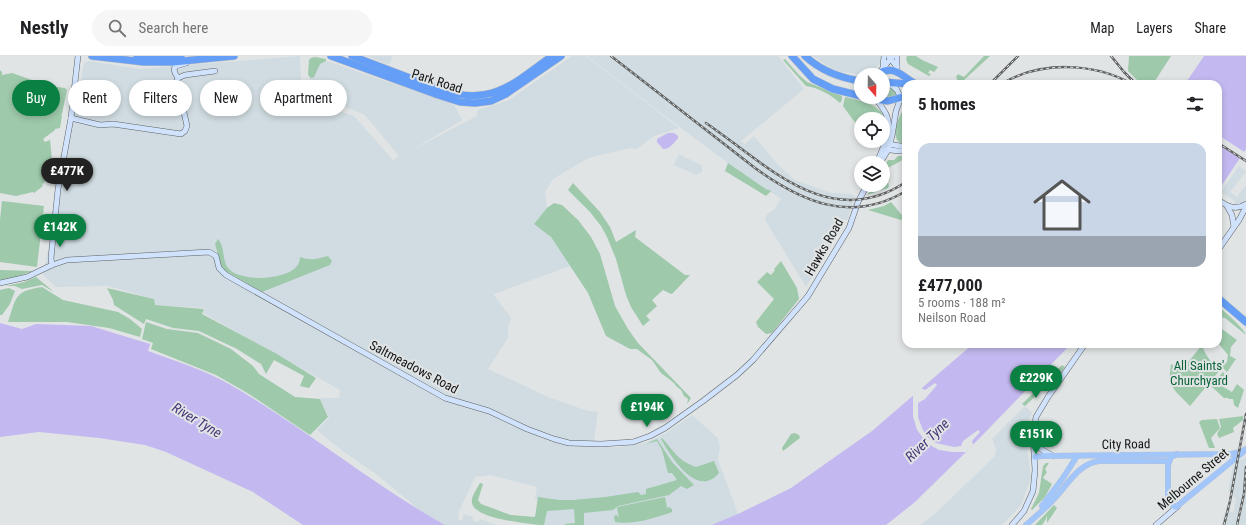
<!DOCTYPE html>
<meta charset="utf-8">
<style>
:root{--surface:#fff;--page:#f6f6f6;--text:#202124;--muted:#757577;--line:#e0e0e0;--accent:#0b8043}
body{margin:0;font-family:"Roboto Condensed",sans-serif;background:var(--page);color:var(--text);height:100vh;display:flex;flex-direction:column;font-size:15px;white-space:nowrap}
*{box-sizing:border-box;margin:0}
p{font-size:13px;color:var(--muted)}
.icon{flex:none;width:22px;height:22px;fill:none;stroke:currentColor;stroke-width:2;stroke-linecap:round;stroke-linejoin:round}
.map{position:relative;flex:1;overflow:hidden}
.panel{position:absolute;left:902px;top:24px;width:320px;height:268px;display:flex;flex-direction:column;background:var(--surface);border-radius:12px;box-shadow:0 2px 6px #0003}
.panel>*{flex:none}
.guide{position:absolute;left:12px;top:24px;width:380px;height:36px;display:flex;gap:8px}
.needle{width:26px;rotate:160deg}
.fabs{position:absolute;left:854px;top:12px;display:grid;gap:8px}
.fabs a{display:grid;place-items:center;width:36px;height:36px;border-radius:50%;background:var(--surface);box-shadow:0 2px 6px #0003;font-size:20px}
.price{position:absolute;translate:-50% -34px;padding:0 9px;border-radius:14px;background:var(--accent);color:#fff;font-size:13px;line-height:26px;filter:drop-shadow(0 1px 2px #0008)}
.price::after{content:'';position:absolute;left:50%;top:24px;width:12px;height:9px;margin-left:-6px;background:inherit;clip-path:polygon(0 0,100% 0,50% 100%)}
.price.on{background:#222;color:#fff}
ul{padding:0;list-style:none}
li{display:grid;align-content:center;gap:8px;height:212px;padding:0 16px}
li+li{border-top:1px solid var(--line)}
li span{display:grid;place-items:center;height:124px;border-radius:12px;color:#555}
li>.icon{margin-inline-start:auto}
span .icon{width:72px;height:72px;fill:#fffc;stroke-width:1}
li b{font-size:17px}
h2{display:flex;justify-content:space-between;align-items:center;height:48px;padding:0 16px;font-size:17px}
.pill{padding:0 14px;border-radius:18px;background:var(--surface);box-shadow:0 2px 6px #0003;font-size:14px;line-height:36px}
.pill.on{background:var(--accent);color:#fff}
header{display:flex;align-items:center;gap:24px;box-sizing:border-box;height:56px;padding:0 20px;background:var(--surface);border-bottom:1px solid var(--line)}
header strong{font-size:19px}
nav{display:flex;gap:22px;margin-inline-start:auto;font-size:14px}
.search{width:280px;height:36px;background:var(--page);display:flex;align-items:center;gap:10px;box-sizing:border-box;padding:0 14px;border-radius:22px;color:var(--muted);font-size:15px}
.map>svg:first-child{display:block}
.built{fill:#d0dce1}
.green{fill:#9ec9ab}
.water{fill:#c3b9f0}
.pier{fill:#e1e4e5}
.lines{fill:none;stroke-linecap:round;stroke-linejoin:round}
.secondary-casing{stroke:#5e6162;stroke-width:6}
.primary-casing{stroke:#c2c2c2;stroke-width:6}
.highway-casing{stroke:#c2c2c2;stroke-width:8}
.secondary{stroke:#d0e2fc;stroke-width:5}
.primary{stroke:#a2c5fa;stroke-width:5.5}
.highway{stroke:#649ef6;stroke-width:7}
.rail-casing{stroke:#616363;stroke-width:2.5}
.rail{stroke:#e1e4e5;stroke-width:1;stroke-dasharray:3;stroke-linecap:butt}
.labels{text-anchor:middle;dominant-baseline:central;stroke-width:4;stroke-linejoin:round;paint-order:stroke}
.street-label{font-size:13px;fill:#141515;stroke:#e1e4e5}
.park-label{font-size:13px;fill:#096537;stroke:#e1e4e5}
.water-label{font-size:14px;font-style:italic;fill:#473577;stroke:#e1e4e5}
</style>
<header>
<strong>Nestly</strong>
<div class="search"><svg class="icon" aria-label="search" viewBox="0 0 24 24"><circle cx="10" cy="10" r="6"/><path d="M15 15l6 6"/></svg>Search here</div>
<nav><a>Map</a><a>Layers</a><a>Share</a></nav>
</header>
<div class="map">
<svg width="1246" height="469" viewBox="0 0 1246 469">
<rect width="100%" height="100%" fill="#e1e4e5"/>
<g class="built">
<polygon points="300,0 301,31 312,46 354,60 393,104 399,100 365,59 328,44 313,37 309,31 311,3 327,5 450,47 455,50 462,64 410,95 477,60 478,54 509,44 572,0 586,0 679,72 654,80 637,93 630,92 588,102 553,123 545,136 547,152 535,168 551,181 570,210 494,238 491,235 511,262 508,271 508,282 488,313 548,341 588,355 598,356 594,385 596,391 620,391 645,387 666,377 692,359 718,382 720,391 718,404 738,458 711,469 533,469 540,445 535,443 537,431 490,419 475,421 459,455 458,463 462,465 464,458 472,461 474,465 478,466 480,463 496,469 445,469 422,456 376,418 344,396 317,374 329,362 320,342 339,342 340,334 203,257 205,252 155,249 154,243 108,230 56,231 43,219 84,7 89,5 140,13"/>
<polygon points="367,0 393,0 389,9"/>
<polygon points="587,0 778,0 804,33 741,85 745,88 754,80 779,110 795,124 831,137 849,138 855,140 847,164 842,164 842,172 806,231 765,164 767,158 774,154 781,143 728,107 665,60"/>
<polygon points="813,0 888,0 868,19 861,19 838,15 831,12"/>
<polygon points="679,98 701,109 702,111 702,116 696,119 674,109"/>
<polygon points="1239,110 1246,115 1230,136 1237,141 1246,129 1246,143 1242,147 1237,148 1234,147 1235,145 1221,136"/>
<polygon points="1025,350 1032,357 1028,367 1027,374 1027,390 1031,422 1021,449 1002,469 920,469 938,455 995,400 996,393 992,383"/>
<polygon points="1246,401 1246,469 1221,469 1227,453 1233,457 1236,443 1230,438 1231,436 1228,436 1233,410 1236,407"/>
</g>
<g class="green">
<polygon points="907,0 916,0 922,4 938,11 934,16 930,14 928,17 931,18 929,20 908,8 906,3"/>
<polygon points="984,0 990,0 964,24 958,25 956,21 958,18 964,21"/>
<polygon points="1129,0 1171,0 1153,28 1141,28 1128,15"/>
<polygon points="315,1 326,3 326,5 320,8 314,21 311,22 308,19 309,4 311,2"/>
<path d="M785 3 799 19 807 26 842 40V44L840 47C831 39 817 31 806 30L783 4Z"/>
<path d="M0 14 2 16V19L12 17 32 24 29 36 36 46 38 34C48 27 54 31 65 32L67 34 62 58 61 59 62 60 60 72 55 73V74L43 83 45 86 50 84 52 103H53C53 114 49 121 42 129L43 130 34 137 33 136 16 140 0 137Z"/>
<polygon points="883,30 892,32 897,39 889,41 883,40"/>
<path d="M845 41C867 46 894 51 883 81V63H861V66L857 68 853 64 843 50Z"/>
<path d="M906 49V89C886 86 899 59 906 49Z"/>
<polygon points="898,100 906,100 906,102 888,112 886,120 889,120 890,123 888,127 889,130 888,132 867,139 876,129 883,129 883,114 888,104 894,104"/>
<polygon points="728,107 766,133 771,135 766,140 725,115"/>
<polygon points="573,127 600,156 610,171 616,186 636,174 635,181 685,219 690,219 673,237 671,238 663,234 652,244 657,250 646,260 650,264 643,270 631,251 626,239 616,203 607,181 601,170 590,156 568,134"/>
<polygon points="2,145 44,150 37,211 0,206 0,164"/>
<polygon points="891,146 905,163 901,164 868,154 884,150"/>
<polygon points="554,147 562,149 578,164 591,181 600,198 615,250 628,273 638,287 691,342 687,348 688,343 684,340 681,334 676,330 674,327 661,317 652,304 641,296 637,293 630,293 606,280 588,237 551,181 534,168 547,152"/>
<path d="M218 183C226 192 221 206 230 214 244 226 286 224 297 210 299 208 300 203 300 201 311 205 317 203 328 200L332 205 330 209 262 236 224 214 221 209 215 188Z"/>
<polygon points="781,205 797,232 799,243 772,277 766,278 758,271 756,266 774,243 757,226 767,216 771,219 775,214 774,213"/>
<polygon points="0,214 33,215 10,223 0,224"/>
<polygon points="36,221 54,236 42,229 22,233 15,230 6,230 24,226"/>
<path d="M42 231 63 244 118 256 130 263 142 273 140 281 109 272 67 266H8C16 242 14 235 42 231Z"/>
<polygon points="9,232 15,235 10,248 2,259 0,259 0,234"/>
<polygon points="107,232 154,243 155,249 204,253 202,258 277,298 316,322 309,332 300,330 304,320 274,304 266,318 261,308 237,293 199,275 173,272 146,263 144,268 114,249 113,244"/>
<path d="M1218 250C1225 256 1243 271 1246 279L1225 262 1218 261Z"/>
<polygon points="146,266 167,273 198,277 231,293 253,310 259,318 295,341 320,343 328,361 310,379 249,338 216,319 151,293 153,287 142,283"/>
<polygon points="1222,273 1237,284 1231,291 1230,300 1236,303 1227,316 1221,310 1227,306 1228,299 1218,287 1218,278 1222,277 1221,275"/>
<path d="M1202 289C1205 299 1212 308 1220 314L1190 350 1176 336 1169 326 1171 308 1180 314V316Z"/>
<polygon points="1062,309 1065,311 1049,332 1046,330 1025,350 1022,348"/>
<polygon points="1223,316 1225,318 1220,326 1220,329 1232,336 1237,328 1244,334 1238,352 1234,349 1233,343 1229,343 1228,342 1224,342 1211,330"/>
<polygon points="1243,360 1243,364 1233,372 1234,376 1219,382 1217,378 1221,371 1219,363"/>
<polygon points="1217,363 1220,372 1211,382 1215,392 1209,392 1199,366 1202,364"/>
<polygon points="795,377 799,379 800,382 783,395 782,392 791,378"/>
<path d="M662 382C674 395 678 405 696 411L714 405 719 417C697 443 671 401 661 383Z"/>
<path d="M657 383 672 406 694 429 687 433 681 430 669 439 618 450 613 454 584 457V469H565V468L575 467 574 453 547 455 544 469H539C525 467 475 463 472 447 471 440 477 433 480 427L483 428 478 444 481 448 511 459 535 461 538 441 559 444H573L605 441 638 436 641 439 646 438V433L677 424 672 417H668L662 394 657 385 646 388Z"/>
<polygon points="1046,407 1049,407 1045,413 1047,416 1043,422 1052,428 1045,441 1032,454 1031,453 1039,437 1043,410"/>
<path d="M665 441 667 452 669 451 672 453V456C655 462 633 469 615 466L614 460 617 459 619 462 617 451Z"/>
<polygon points="1054,449 1057,452 1047,467 1047,459 1046,463 1042,469 1035,469"/>
</g>
<g class="water">
<polygon points="1204,0 1246,0 1246,93 1218,135 1218,28 1185,28"/>
<path d="M668 77H674L678 80V82C674 87 669 94 663 93L657 86V83Z"/>
<path d="M0 267 22 273 36 268 91 270 150 288 148 295C176 305 204 314 229 328 304 371 370 427 445 469H303L253 436 166 396 145 389 99 382 39 376 0 381Z"/>
<polygon points="973,288 1071,288 966,396 915,446 886,469 711,469 738,458 791,432 872,375"/>
</g>
<g class="pier">
<polygon points="1218,79 1246,97 1242,104 1218,88"/>
<polygon points="935,327 937,329 925,343 918,347 918,361 922,372 927,381 936,387 954,391 961,390 963,385 978,374 980,376 972,385 973,389 966,396 952,396 939,394 928,388 917,374 913,360 913,339 921,332 925,334"/>
</g>
<g class="lines">
<defs>
<g id="secondary">
<polyline points="889,1 897,11"/>
<polyline points="883,11 884,0"/>
<polyline points="897,11 897,0"/>
<polyline points="879,17 893,0"/>
<polyline points="178,22 175,17 174,13 176,10 186,7"/>
<path d="M875 42C879 47 883 52 886 58 894 74 882 92 877 107"/>
<polyline points="71,62 100,69 113,68 181,78 185,75 187,70 177,25 178,22 185,19 215,15"/>
<polyline points="888,88 906,91"/>
<polyline points="884,93 898,95 906,95"/>
<polyline points="880,107 888,94 892,80 896,55 900,44 900,40 897,34 889,27"/>
<path d="M1218 144C1227 150 1236 155 1246 148"/>
<polyline points="1227,150 1232,159 1234,171"/>
<polyline points="1218,194 1239,164 1246,151"/>
<polyline points="52,209 51,202 58,133 71,62 78,0"/>
<polyline points="0,227 27,221 52,209 67,204 209,196 216,200 219,212 226,219 445,342 489,355 527,373 554,383 569,387 601,388 633,386 650,380 665,372 703,345 737,319 753,304 808,240 849,172 858,146 867,129"/>
<polyline points="1034,381 1041,393 1053,400"/>
<polyline points="1012,469 1024,455 1033,435 1035,414 1033,380 1036,361 1048,341 1085,288"/>
<polyline points="1156,469 1178,450"/>
</g>
<g id="primary">
<polyline points="1177,398 1171,401 1168,409 1168,444 1170,448 1176,451 1243,396"/>
<polyline points="1035,401 1041,400 1231,398 1241,396 1246,393"/>
<polyline points="1042,450 1063,422 1077,400"/>
<path d="M1026 469C1035 461 1045 453 1053 444 1067 430 1078 407 1100 405H1165"/>
</g>
<g id="highway">
<polyline points="92,0 144,6 173,6 234,0"/>
<polyline points="137,0 181,0"/>
<polyline points="331,0 438,39 460,46 475,47 491,45 506,38 561,0"/>
<path d="M352 0 447 36C494 49 516 26 552 0"/>
<polyline points="792,0 813,23 833,33 861,40"/>
<path d="M805 0C820 14 840 22 861 25"/>
<path d="M877 19C894 7 902 21 916 28"/>
<polyline points="883,26 909,28"/>
<polyline points="864,41 888,45 906,40"/>
<polyline points="1218,242 1246,266"/>
</g>
</defs>
<use href="#secondary" class="secondary-casing"/>
<use href="#primary" class="primary-casing"/>
<use href="#highway" class="highway-casing"/>
<use href="#secondary" class="secondary"/>
<use href="#primary" class="primary"/>
<use href="#highway" class="highway"/>
<defs>
<g id="rail">
<path d="M611 0 755 112C802 146 851 168 906 135"/>
<polyline points="1111,0 1124,16 1133,25"/>
<polyline points="990,28 1018,0"/>
<path d="M1001 28C1040 5 1093 6 1132 28"/>
<path d="M706 67C766 108 829 177 906 126"/>
<polyline points="1218,87 1246,105"/>
<polyline points="1224,469 1230,445 1246,358"/>
<polyline points="1237,469 1244,438 1246,411"/>
</g>
</defs>
<use href="#rail" class="rail-casing"/>
<use href="#rail" class="rail"/>
</g>
<g class="labels">
<g class="street-label">
<text transform="translate(437 25) rotate(18)">Park Road</text>
<text transform="translate(824 191) rotate(-60)">Hawks Road</text>
<text transform="translate(414 311) rotate(28)">Saltmeadows Road</text>
<text transform="translate(1126 388) rotate(-1)">City Road</text>
<text transform="translate(1193 423) rotate(-40)">Melbourne Street</text>
</g>
<g class="park-label">
<text x="1199" y="309">All Saints'<tspan x="1199" dy="15">Churchyard</tspan></text>
</g>
<g class="water-label">
<text transform="translate(197 364) rotate(31)">River Tyne</text>
<text transform="translate(927 384) rotate(-44)">River Tyne</text>
</g>
</g>
</svg>
<div class="fabs">
<a><svg class="needle" viewBox="-14 -14 28 28"><path d="M0-13l5 13h-10z" fill="#e53935"/><path d="M0 13l5-13h-10z" fill="#757577"/></svg></a>
<a><svg class="icon" aria-label="locate" viewBox="0 0 24 24"><circle cx="12" cy="12" r="6"/><path d="M12 2v4M12 18v4M2 12h4M18 12h4"/></svg></a>
<a><svg class="icon" aria-label="layers" viewBox="0 0 24 24"><path d="M12 4l9 5-9 5-9-5zM3 14l9 5 9-5"/></svg></a>
</div>
<b class="price on" style="left:67px;top:136px">£477K</b>
<b class="price" style="left:60px;top:192px">£142K</b>
<b class="price" style="left:1036px;top:343px">£229K</b>
<b class="price" style="left:647px;top:372px">£194K</b>
<b class="price" style="left:1036px;top:399px">£151K</b>
<div class="guide">
<a class="pill on">Buy</a>
<a class="pill">Rent</a>
<a class="pill">Filters</a>
<a class="pill">New</a>
<a class="pill">Apartment</a>
</div>
<section class="panel">
<h2>5 homes<svg class="icon" aria-label="filters" viewBox="0 0 24 24"><path d="M4 7h16M4 17h16"/><circle cx="9" cy="7" r="2"/><circle cx="15" cy="17" r="2"/></svg></h2>
<ul>
<li><span style="background:linear-gradient(#c9d6e8 75%,#9aa5b1 0)"><svg class="icon" aria-label="home" viewBox="0 0 24 24"><path d="M3 11l9-7 9 7M6 9v11h12V9"/></svg></span><div><b>£477,000</b><p>5 rooms · 188 m²</p><p>Neilson Road</p></div></li>
</ul>
</section>
</div>
